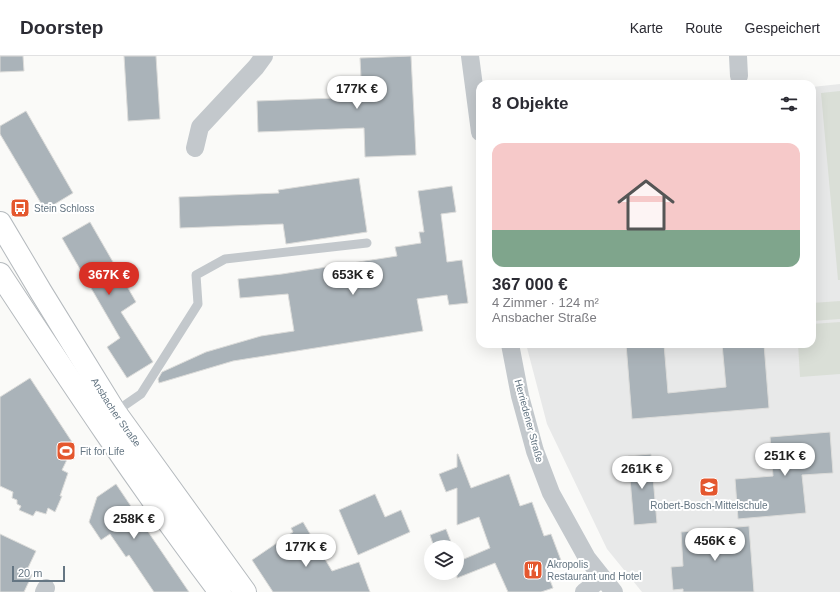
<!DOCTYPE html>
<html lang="de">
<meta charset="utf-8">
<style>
:root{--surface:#fff;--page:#f7f7f7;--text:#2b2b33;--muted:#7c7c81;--line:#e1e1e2;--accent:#d93025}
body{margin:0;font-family:Helvetica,sans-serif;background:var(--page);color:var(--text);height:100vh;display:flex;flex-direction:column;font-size:15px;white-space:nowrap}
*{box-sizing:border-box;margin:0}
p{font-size:13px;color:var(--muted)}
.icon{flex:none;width:22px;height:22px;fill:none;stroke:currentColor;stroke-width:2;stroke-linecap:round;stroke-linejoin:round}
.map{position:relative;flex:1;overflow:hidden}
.side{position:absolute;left:476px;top:24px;width:340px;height:268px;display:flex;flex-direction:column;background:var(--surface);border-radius:12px;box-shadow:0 4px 16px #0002}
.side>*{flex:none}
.controls{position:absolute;left:424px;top:484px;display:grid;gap:8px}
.controls a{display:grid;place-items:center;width:40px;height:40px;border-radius:50%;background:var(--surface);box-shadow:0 4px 16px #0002;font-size:20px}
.scale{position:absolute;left:12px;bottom:10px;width:53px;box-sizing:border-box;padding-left:4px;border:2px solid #657683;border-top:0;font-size:11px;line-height:14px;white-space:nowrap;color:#657683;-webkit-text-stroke:3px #fff;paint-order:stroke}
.price{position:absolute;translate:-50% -34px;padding:0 9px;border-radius:14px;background:#fff;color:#222;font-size:13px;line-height:26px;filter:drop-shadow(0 1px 2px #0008)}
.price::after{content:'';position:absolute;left:50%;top:24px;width:12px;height:9px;margin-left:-6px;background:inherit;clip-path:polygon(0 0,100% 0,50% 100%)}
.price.selected{background:var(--accent);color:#fff}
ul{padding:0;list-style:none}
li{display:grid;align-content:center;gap:8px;height:212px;padding:0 16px}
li+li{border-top:1px solid var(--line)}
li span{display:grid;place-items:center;height:124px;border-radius:12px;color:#555}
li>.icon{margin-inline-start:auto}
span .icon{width:72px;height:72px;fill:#fffc;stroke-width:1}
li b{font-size:17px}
h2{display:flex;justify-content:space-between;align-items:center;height:48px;padding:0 16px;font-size:17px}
header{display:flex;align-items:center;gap:24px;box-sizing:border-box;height:56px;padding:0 20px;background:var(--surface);border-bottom:1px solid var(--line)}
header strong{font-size:19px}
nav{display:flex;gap:22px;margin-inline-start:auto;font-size:14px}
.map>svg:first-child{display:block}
.built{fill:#e8e9e9}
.green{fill:#dadfd7}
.building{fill:#aab3b9;stroke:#dcdcda}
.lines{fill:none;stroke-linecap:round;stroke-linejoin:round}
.primary-casing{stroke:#b5babe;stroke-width:24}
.lane{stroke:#c3c8cc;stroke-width:9}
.street{stroke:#c3c8cc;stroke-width:18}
.primary{stroke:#fff;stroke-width:22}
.labels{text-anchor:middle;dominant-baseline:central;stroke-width:4;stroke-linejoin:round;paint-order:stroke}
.poi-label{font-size:10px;fill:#657683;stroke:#fff;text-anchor:start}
.street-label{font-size:10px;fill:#657683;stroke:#fff}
</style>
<header>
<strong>Doorstep</strong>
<nav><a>Karte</a><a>Route</a><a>Gespeichert</a></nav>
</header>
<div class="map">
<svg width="840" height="536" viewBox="0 0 840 536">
<rect width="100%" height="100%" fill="#fafaf8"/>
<polygon class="built" points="840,28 840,536 642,536 607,493 547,368 526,288 812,288 812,31"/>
<g class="green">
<polygon points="840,35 840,224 838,224 821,37"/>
<polygon points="840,245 840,263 812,265 812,247"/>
<polygon points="840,266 840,318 800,321 798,288 812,288 812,268"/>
</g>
<g class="building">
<polygon points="0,0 23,0 24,15 0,16"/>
<polygon points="124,0 156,0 160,63 128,65"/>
<polygon points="411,0 416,99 365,101 364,72 258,76 257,45 362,41 360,2"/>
<polygon points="26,55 73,137 45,154 0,78 0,70"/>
<polygon points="359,122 367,176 286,188 283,168 180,172 179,141 279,137 278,134"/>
<polygon points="452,130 456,156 441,158 447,206 462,204 468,247 449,249 447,239 417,243 423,275 233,305 159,327 158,323 162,316 206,296 261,280 294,275 288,238 240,242 238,223 282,218 397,200 395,191 421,187 419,176 424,176 418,135"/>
<polygon points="90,166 136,246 121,256 153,306 127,322 107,291 120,282 62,182"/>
<polygon points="626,288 664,288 668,337 726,331 722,288 764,288 769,352 632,363"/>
<polygon points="30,322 74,389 62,414 68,417 60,440 62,440 55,456 48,452 46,458 36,455 33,460 19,454 21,450 17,448 17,444 12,442 13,436 0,430 0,341"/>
<polygon points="830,376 833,417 802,419 806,457 738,463 735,423 773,420 770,381"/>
<polygon points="457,398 458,398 471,432 509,418 520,450 532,446 544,480 551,478 562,507 546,514 553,532 541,536 508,536 495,507 457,522 457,506 490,492 479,461 457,469 457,432 446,436 439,418 457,411"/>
<polygon points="651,398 657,467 634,469 628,400"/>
<polygon points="116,428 153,483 189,536 154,536 129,499 126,501 110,478 101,484 89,466 97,441"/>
<polygon points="375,438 385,461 401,454 410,476 358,499 339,454"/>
<polygon points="303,466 332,515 359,506 370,536 273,536 252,504 293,476 291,472"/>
<polygon points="749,470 754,536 683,536 683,533 673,534 671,511 683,510 681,476"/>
<polygon points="446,473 451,486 439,491 434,491 430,479"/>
<polygon points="0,478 36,495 26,516 32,519 24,536 0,536"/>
</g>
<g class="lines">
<defs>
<g id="primary">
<path id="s1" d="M0 167 41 236 115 356 245 536"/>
<path d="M0 218C71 326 142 433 220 536"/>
</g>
</defs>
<use href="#primary" class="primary-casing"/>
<polyline class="lane" points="115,356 141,338 198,248 196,219 225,203 367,187"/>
<g class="street">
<polyline points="470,0 480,76"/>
<polyline points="738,0 739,20"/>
<polyline points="195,92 200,71 256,11 264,0"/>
<polyline points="510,288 520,340 535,395 551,437 587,502 614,536"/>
<polyline points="44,536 46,532"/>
<polyline points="584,536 602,522"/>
</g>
<use href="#primary" class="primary"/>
</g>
<defs>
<symbol id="bus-square" viewBox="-11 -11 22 22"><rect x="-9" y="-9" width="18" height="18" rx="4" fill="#e4572e" stroke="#fff"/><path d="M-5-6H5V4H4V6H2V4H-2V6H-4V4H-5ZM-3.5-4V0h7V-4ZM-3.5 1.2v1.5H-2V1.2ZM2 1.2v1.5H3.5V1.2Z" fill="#fff"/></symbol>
<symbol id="stadium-square" viewBox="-11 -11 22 22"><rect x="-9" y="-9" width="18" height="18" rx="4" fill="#e4572e" stroke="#fff"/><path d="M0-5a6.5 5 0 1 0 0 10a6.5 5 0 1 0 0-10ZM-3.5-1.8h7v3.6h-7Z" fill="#fff"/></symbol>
<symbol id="school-square" viewBox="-11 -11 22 22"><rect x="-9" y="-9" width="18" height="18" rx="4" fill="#e4572e" stroke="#fff"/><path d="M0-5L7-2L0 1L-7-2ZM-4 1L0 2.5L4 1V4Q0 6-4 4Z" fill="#fff"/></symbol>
<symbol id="restaurant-square" viewBox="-11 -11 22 22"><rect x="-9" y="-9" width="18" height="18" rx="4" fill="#e4572e" stroke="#fff"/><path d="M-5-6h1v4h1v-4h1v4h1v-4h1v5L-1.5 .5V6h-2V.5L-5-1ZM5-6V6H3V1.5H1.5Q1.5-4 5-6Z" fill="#fff"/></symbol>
</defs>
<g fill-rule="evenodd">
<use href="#bus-square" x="9" y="141" width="22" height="22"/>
<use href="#stadium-square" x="55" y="384" width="22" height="22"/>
<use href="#school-square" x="698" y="420" width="22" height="22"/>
<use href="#restaurant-square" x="522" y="503" width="22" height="22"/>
</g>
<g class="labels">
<g class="poi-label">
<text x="34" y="152">Stein Schloss</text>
<text x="80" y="395">Fit for Life</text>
<text x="709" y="449" text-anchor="middle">Robert-Bosch-Mittelschule</text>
<text x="547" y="508">Akropolis<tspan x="547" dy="12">Restaurant und Hotel</tspan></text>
</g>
<g class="street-label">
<text stroke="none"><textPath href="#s1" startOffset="222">Ansbacher Straße</textPath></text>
<text transform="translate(529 365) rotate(75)">Herriedener Straße</text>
</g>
</g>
</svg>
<div class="controls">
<a><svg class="icon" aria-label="layers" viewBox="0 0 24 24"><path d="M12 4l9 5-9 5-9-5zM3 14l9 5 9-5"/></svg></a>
</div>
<div class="scale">20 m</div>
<b class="price" style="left:357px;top:54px">177K €</b>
<b class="price selected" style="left:109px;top:240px">367K €</b>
<b class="price" style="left:353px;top:240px">653K €</b>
<b class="price" style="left:785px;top:421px">251K €</b>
<b class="price" style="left:642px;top:434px">261K €</b>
<b class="price" style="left:134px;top:484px">258K €</b>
<b class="price" style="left:715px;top:506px">456K €</b>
<b class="price" style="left:306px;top:512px">177K €</b>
<section class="side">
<h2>8 Objekte<svg class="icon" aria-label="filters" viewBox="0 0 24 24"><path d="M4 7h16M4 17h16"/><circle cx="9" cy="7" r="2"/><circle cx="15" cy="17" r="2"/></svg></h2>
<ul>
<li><span style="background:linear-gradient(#f6c9c9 70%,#7fa58c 0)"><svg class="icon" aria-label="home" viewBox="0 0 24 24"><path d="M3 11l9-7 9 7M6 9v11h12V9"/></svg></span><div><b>367 000 €</b><p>4 Zimmer · 124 m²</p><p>Ansbacher Straße</p></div></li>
</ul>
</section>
</div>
